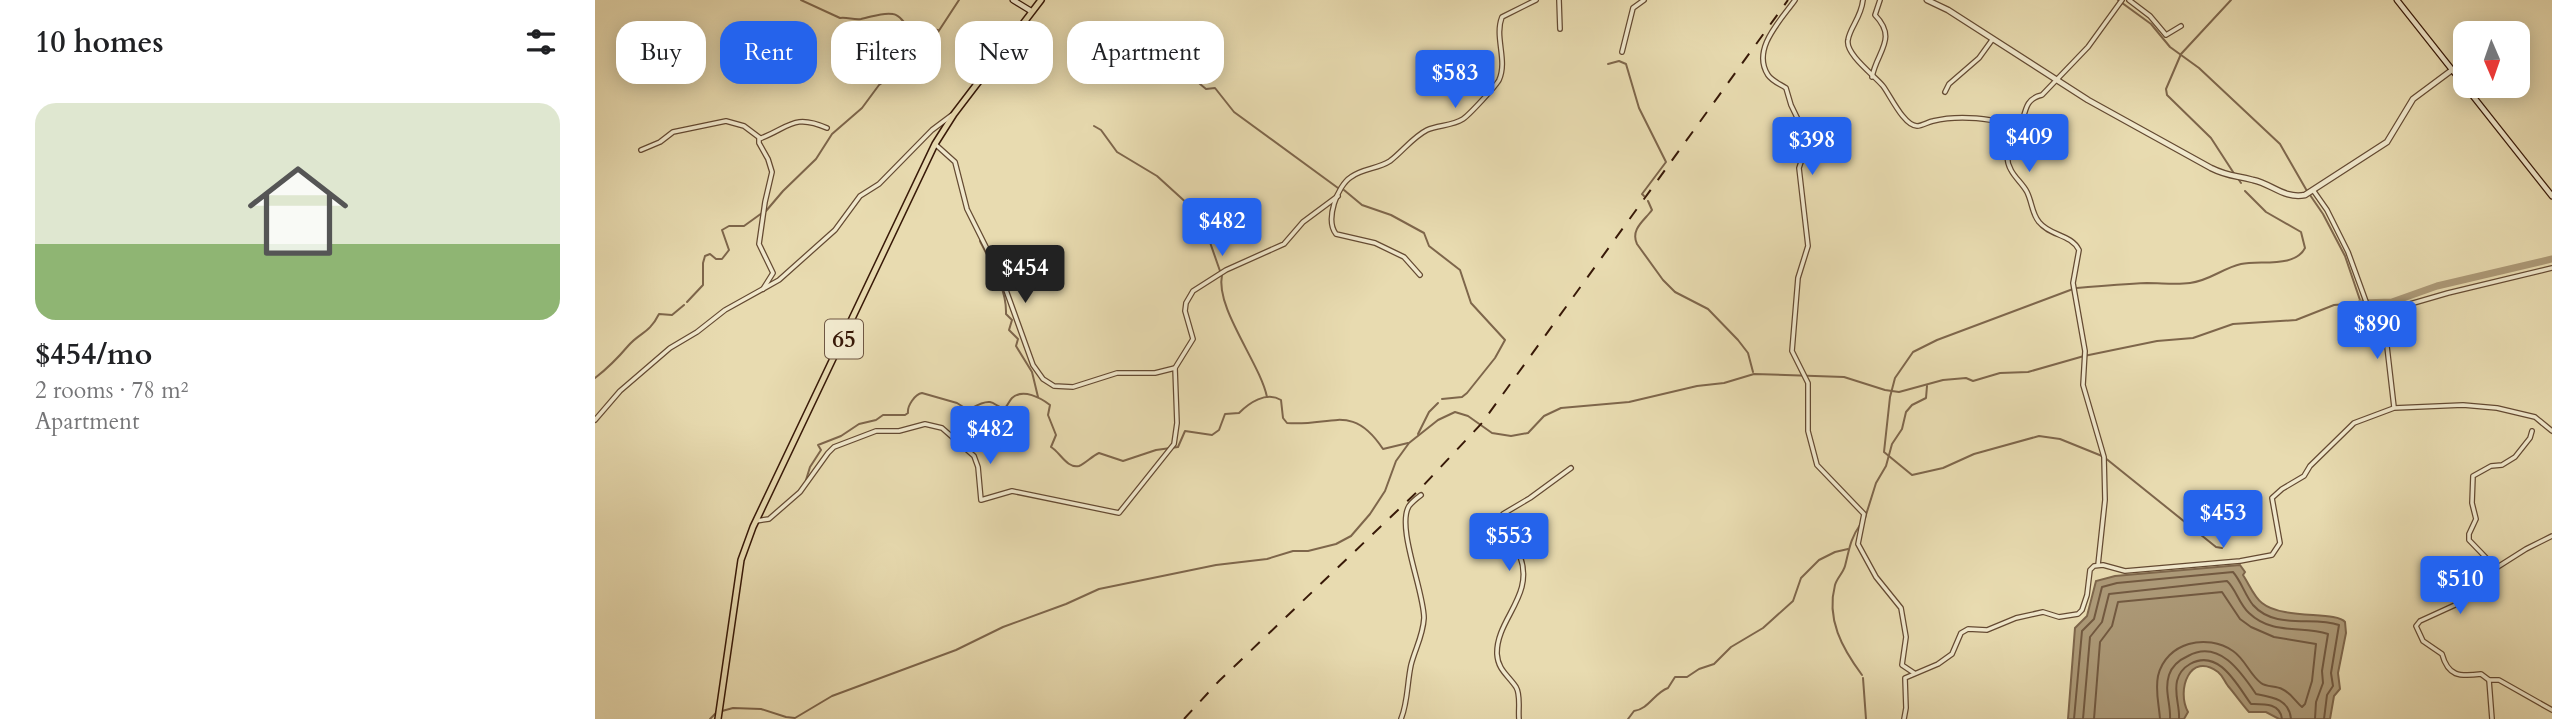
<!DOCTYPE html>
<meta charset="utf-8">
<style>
:root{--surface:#fff;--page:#f2f2f2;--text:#202124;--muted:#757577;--line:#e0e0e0;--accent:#2563eb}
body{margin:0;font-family:Cardo,serif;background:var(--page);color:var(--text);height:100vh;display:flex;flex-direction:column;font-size:26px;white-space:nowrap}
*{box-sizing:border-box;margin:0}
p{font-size:23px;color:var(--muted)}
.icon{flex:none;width:38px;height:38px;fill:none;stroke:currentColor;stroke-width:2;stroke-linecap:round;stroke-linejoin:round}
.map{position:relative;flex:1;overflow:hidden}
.details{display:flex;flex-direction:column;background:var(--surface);width:595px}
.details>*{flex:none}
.top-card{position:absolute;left:21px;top:21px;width:665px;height:63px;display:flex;gap:14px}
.needle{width:46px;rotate:178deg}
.tools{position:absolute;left:1858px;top:21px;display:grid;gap:14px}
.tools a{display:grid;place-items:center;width:77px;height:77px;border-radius:14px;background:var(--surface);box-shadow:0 4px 18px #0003;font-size:35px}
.price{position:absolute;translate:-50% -60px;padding:0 16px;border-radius:7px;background:var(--accent);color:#fff;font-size:23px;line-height:46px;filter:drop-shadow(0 2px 4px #0008)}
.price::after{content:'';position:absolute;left:50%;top:42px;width:21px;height:16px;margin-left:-10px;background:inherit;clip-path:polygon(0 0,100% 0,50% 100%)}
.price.on{background:#222;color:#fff}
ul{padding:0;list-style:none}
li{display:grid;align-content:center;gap:14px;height:371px;padding:0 35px}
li+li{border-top:2px solid var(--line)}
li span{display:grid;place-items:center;height:217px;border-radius:21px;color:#555}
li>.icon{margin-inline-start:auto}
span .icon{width:126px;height:126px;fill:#fffc;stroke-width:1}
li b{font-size:30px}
h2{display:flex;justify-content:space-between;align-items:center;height:84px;padding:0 35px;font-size:30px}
.pill{padding:0 24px;border-radius:21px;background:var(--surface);box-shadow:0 4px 18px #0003;font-size:24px;line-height:63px}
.pill.on{background:var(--accent);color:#fff}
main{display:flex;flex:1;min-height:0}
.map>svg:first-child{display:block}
.water{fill:#ac9977;stroke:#7e664b;stroke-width:2}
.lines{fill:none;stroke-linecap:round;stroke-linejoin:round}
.shore{stroke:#725940;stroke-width:2}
.stream{stroke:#7e664b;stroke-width:2}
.river{stroke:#ac9977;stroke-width:7}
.minor-casing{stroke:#644a32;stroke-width:6}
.tertiary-casing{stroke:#644a32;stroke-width:7}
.secondary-casing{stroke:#381908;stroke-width:7}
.primary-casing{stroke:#381908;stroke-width:8}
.minor{stroke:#f0e8cc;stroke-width:3.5}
.tertiary{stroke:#f0e8cc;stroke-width:4.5}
.secondary{stroke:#f0e8cc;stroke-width:4.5}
.primary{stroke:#e8dbb0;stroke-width:5}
.rail{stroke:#381908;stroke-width:2;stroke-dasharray:12 12;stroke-linecap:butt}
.labels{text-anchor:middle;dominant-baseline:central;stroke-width:7;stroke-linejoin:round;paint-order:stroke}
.shield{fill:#f0e8cc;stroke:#6f5743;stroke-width:2}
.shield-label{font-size:23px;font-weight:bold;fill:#381908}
</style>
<main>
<section class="details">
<h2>10 homes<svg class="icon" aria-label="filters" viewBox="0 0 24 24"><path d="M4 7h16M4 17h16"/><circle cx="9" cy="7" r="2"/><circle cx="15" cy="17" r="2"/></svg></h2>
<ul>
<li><span style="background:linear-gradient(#dfe7d0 65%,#8fb573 0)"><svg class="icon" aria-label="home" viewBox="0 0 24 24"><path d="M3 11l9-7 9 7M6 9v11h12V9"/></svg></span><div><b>$454/mo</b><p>2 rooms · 78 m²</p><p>Apartment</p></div></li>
</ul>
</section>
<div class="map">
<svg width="1957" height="719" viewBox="0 0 1957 719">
<rect width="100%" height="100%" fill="#e8dbb0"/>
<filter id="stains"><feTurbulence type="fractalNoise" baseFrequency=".00286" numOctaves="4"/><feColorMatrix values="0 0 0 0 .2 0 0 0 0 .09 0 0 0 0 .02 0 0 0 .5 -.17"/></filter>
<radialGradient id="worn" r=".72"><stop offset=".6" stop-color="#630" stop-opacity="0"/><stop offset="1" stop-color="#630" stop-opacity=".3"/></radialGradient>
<path class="water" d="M1645 565 1650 572 1648 575C1654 584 1659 597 1667 603 1688 620 1741 611 1750 622L1751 633 1743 673 1745 689 1739 696 1735 719H1684L1671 712H1654C1646 703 1640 694 1633 686 1629 681 1628 676 1623 672 1595 651 1581 690 1593 712L1589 719H1473L1480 628 1492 616 1501 581 1520 576Z"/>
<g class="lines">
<g class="shore">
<path d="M1479 719 1487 631 1499 619 1507 587 1522 583 1638 572C1646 581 1650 595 1658 605 1680 630 1718 616 1744 625L1736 673 1738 686 1732 695 1729 719"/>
<path d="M1488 719 1495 637 1507 622 1514 594 1632 581C1641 589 1644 604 1654 613 1678 636 1708 625 1733 634L1727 671 1728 683 1721 702 1720 719"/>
<path d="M1499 719 1505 642 1517 626 1523 602 1627 592 1645 619 1656 627 1679 637 1721 644 1717 681 1710 704 1707 707C1700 701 1696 693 1687 689 1681 686 1671 687 1666 683 1655 675 1650 659 1638 651 1612 633 1571 642 1563 676 1560 691 1564 704 1565 719"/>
<path d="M1575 719C1576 704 1569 691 1574 675 1577 666 1584 660 1593 656 1624 639 1646 672 1661 694 1677 697 1694 699 1696 719"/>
<path d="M1584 719C1585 707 1579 695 1582 681 1584 673 1588 668 1595 664 1624 648 1642 685 1656 704 1669 704 1685 703 1687 719"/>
</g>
<g class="stream">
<path d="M206 0 245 18C252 17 259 20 266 19 277 17 287 12 298 14 305 15 306 20 311 24 320 30 332 29 343 30"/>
<polyline points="1523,0 1556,24 1575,47 1604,68 1685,144 1712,191"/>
<polyline points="1636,0 1586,54 1571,89 1572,95 1616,138 1640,175"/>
<polyline points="567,52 611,89 620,88 639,112 743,188"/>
<polyline points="1013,64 1024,61 1031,64 1044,108 1071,162 1047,194 1049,196"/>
<polyline points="499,126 506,130 522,152 562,176 595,206 610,228 625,271"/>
<polyline points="1644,180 1646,183"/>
<polyline points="749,190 767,205 796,215 829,233 834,246 865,270 876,303 910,340 900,358 872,393 867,397 847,399"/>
<path d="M1053 201 1057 210C1050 220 1035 229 1042 244L1068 280 1080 292 1113 309 1143 340 1153 353 1158 372"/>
<polyline points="171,211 188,191 221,159 237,134 267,108 284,85 328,55 364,0"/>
<path d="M385 241C396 263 412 289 411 314L417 320 414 330 423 339 421 346 437 372 443 397"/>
<path d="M627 275C620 308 665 363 672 397"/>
<path d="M1482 288C1505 286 1529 284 1552 283 1567 283 1581 285 1595 283 1614 281 1628 268 1646 264 1665 260 1700 268 1710 248L1706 232 1671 212 1650 191"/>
<polyline points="1478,289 1342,340 1318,352 1300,378 1295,397 1289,452 1317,475 1348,468 1379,454 1444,436 1465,439 1507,456"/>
<polyline points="92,302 108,285 108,263 110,256 115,254 121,259 127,259 134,250 127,230 134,226 149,226 167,213"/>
<path d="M0 378C13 368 22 359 33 346 45 332 54 334 64 314L77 315 89 305"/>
<polyline points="823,434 834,412 843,403"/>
<polyline points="1509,457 1621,547 1627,548"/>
<path d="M211 480 215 467 226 450 223 445 246 436 264 424 281 420 288 415H310L313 413C312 406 320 394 327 393L362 403 373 410C379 407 387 401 395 402 401 403 402 408 410 408 413 405 414 401 417 398 428 388 446 398 455 405L453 415 461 435 456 447C465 452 472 469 484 466 491 463 497 456 504 453L528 461 561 450 583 447 590 431 617 435 624 430 630 414 644 413C654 403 671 391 686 400L688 418 692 423C736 427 757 402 788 449L813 443"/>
<polyline points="1270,518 1281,483 1291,466 1297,444 1307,429 1311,412 1317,405 1331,398 1332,386"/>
<path d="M1265 525C1255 539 1254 551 1250 566 1248 573 1242 578 1240 585 1231 619 1247 648 1267 675"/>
<polyline points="1268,678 1271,719"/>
<polyline points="127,711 138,708 166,709 191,717 200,718 237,696 361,650 408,627 471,604 504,589 621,565 672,559 698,551 713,551 741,544 756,536 775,514 790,491 801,461 814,443 843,420 860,412 873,416 897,433 916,436 933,433 949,416 966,408 1034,402 1102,386 1129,383 1159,374 1249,377 1290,390 1304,392 1348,380 1371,378 1378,381 1405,373 1433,372 1489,356 1562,341 1598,338 1638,324 1701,320 1739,305 1766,303 1750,256 1728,214 1715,195"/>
<polyline points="115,719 121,713"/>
<path d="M1033 719 1039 711C1054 709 1059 693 1073 688L1080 677H1092L1104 669 1119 664 1136 647 1168 628 1198 601 1206 578 1224 560 1240 552 1253 549"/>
</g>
<polyline class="river" points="1766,303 1797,302 1842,286 1957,259"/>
<defs>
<g id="minor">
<polyline points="964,0 965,29"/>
<path d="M1200 0C1186 20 1156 49 1173 75 1177 81 1185 84 1191 88L1196 105 1210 134V150L1204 168 1213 246 1203 278 1197 351 1213 383V431L1222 465 1269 514 1263 544 1281 577 1306 608 1311 637 1307 665 1319 673"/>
<path d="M1268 0C1266 18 1255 27 1253 40 1250 54 1280 76 1288 86 1295 95 1309 126 1322 126 1327 126 1333 122 1338 121 1358 116 1406 115 1420 132"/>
<polyline points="1534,0 1555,16 1571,35 1586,26"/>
<polyline points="1027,52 1038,8 1049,0"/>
<path d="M1277 77C1282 51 1303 39 1280 15L1285 0"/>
<polyline points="1350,92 1354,84 1384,58 1397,40"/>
<polyline points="340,144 360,162 372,209 407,279 438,365 448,379 459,386 478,387 522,373 560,373 580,368"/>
<polyline points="46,150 65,142 78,132 131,121 149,126 165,138"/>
<polyline points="1718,190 1732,210 1753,252 1773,307 1779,311 1791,311 1853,293 1957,268"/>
<path d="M825 275 809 257 780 243 741 234C730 220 742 186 756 177 768 168 783 169 795 161 808 151 818 137 832 130 843 125 857 126 868 119 874 115 901 86 904 80 913 60 899 37 907 17L941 0"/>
<path d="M168 289 178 273 164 244 170 202 177 172 173 159 164 143V139C194 128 198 113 232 128"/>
<polyline points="1788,312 1799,407"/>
<polyline points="0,420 25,391 75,348 102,332 130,310 184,280 240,230 265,196 284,184 337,130 357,115"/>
<polyline points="161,521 174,519 205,492 233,453 239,447 281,431 304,431 330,424 347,428 379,456 383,467 386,500 417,491 524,513 579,444 582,423 580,368 598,339 590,311 591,303 598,291 631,270 689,244 708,222 743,196"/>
<path d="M1957 536 1931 549 1901 568 1860 605 1825 621 1821 626 1828 641 1847 654C1853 676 1864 677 1886 674L1894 680H1904L1957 710"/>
<path d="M1503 565 1510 500 1509 457 1488 385 1490 351 1478 283 1484 250C1476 234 1455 236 1444 222 1437 214 1437 202 1432 192 1428 184 1420 178 1416 170 1405 151 1422 135 1428 119 1431 107 1433 98 1447 95L1493 47 1527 0"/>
<polyline points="1901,568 1874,540 1874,534 1881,519 1877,503 1878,476 1896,466 1907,465 1920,457 1935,438 1937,431"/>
<polyline points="1894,680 1897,719"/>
<path d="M806 719C813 702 812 683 816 665 820 649 828 636 829 618 829 591 801 527 814 506 817 502 822 498 826 495"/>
<path d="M924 719C923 709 926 695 921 687 913 675 903 670 902 654 901 619 940 596 925 556 919 540 899 544 908 514L935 498 976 468"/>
<polyline points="1309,719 1311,708 1310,678 1343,664 1357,654 1366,633 1373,629 1392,630 1421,618 1448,612 1464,617 1483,614 1487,610 1492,595 1495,570 1499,566 1508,565 1530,571 1645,561 1677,555 1685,543 1677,498 1687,489 1709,476 1715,466 1759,423 1799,408 1868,405 1902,408 1940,417 1957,431"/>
</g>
<path id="tertiary" d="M1332 0 1353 10 1493 100 1616 168C1634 177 1641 175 1658 180 1677 184 1689 199 1710 195L1792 142 1818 99 1857 70"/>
<g id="secondary">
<polyline points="418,0 436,11"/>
<polyline points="1802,0 1957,196"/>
</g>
<polyline id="primary" points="123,719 146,560 158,527 340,144 359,114 446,0"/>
</defs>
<use href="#minor" class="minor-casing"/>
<use href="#tertiary" class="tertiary-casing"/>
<use href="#secondary" class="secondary-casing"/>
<use href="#primary" class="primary-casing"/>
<use href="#minor" class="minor"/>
<use href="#tertiary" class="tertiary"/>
<use href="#secondary" class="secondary"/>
<use href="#primary" class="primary"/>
<polyline class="rail" points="589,719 624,681 825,489 887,423 1193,0"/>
</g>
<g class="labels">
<rect class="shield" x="230" y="319.5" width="38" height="39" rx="5"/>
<g class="shield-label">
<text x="249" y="339">65</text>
</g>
</g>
<rect width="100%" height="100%" filter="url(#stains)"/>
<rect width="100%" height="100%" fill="url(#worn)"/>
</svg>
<div class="tools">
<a><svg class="needle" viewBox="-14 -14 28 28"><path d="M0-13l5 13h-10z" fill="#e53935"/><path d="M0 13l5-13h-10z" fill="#757577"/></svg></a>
</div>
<b class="price" style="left:860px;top:110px">$583</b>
<b class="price" style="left:1434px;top:174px">$409</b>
<b class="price" style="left:1217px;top:177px">$398</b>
<b class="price" style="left:627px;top:258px">$482</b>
<b class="price on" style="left:430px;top:305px">$454</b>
<b class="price" style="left:1782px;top:361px">$890</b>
<b class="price" style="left:395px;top:466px">$482</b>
<b class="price" style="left:1628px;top:550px">$453</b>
<b class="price" style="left:914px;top:573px">$553</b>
<b class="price" style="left:1865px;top:616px">$510</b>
<div class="top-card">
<a class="pill">Buy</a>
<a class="pill on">Rent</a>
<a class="pill">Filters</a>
<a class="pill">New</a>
<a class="pill">Apartment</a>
</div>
</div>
</main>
